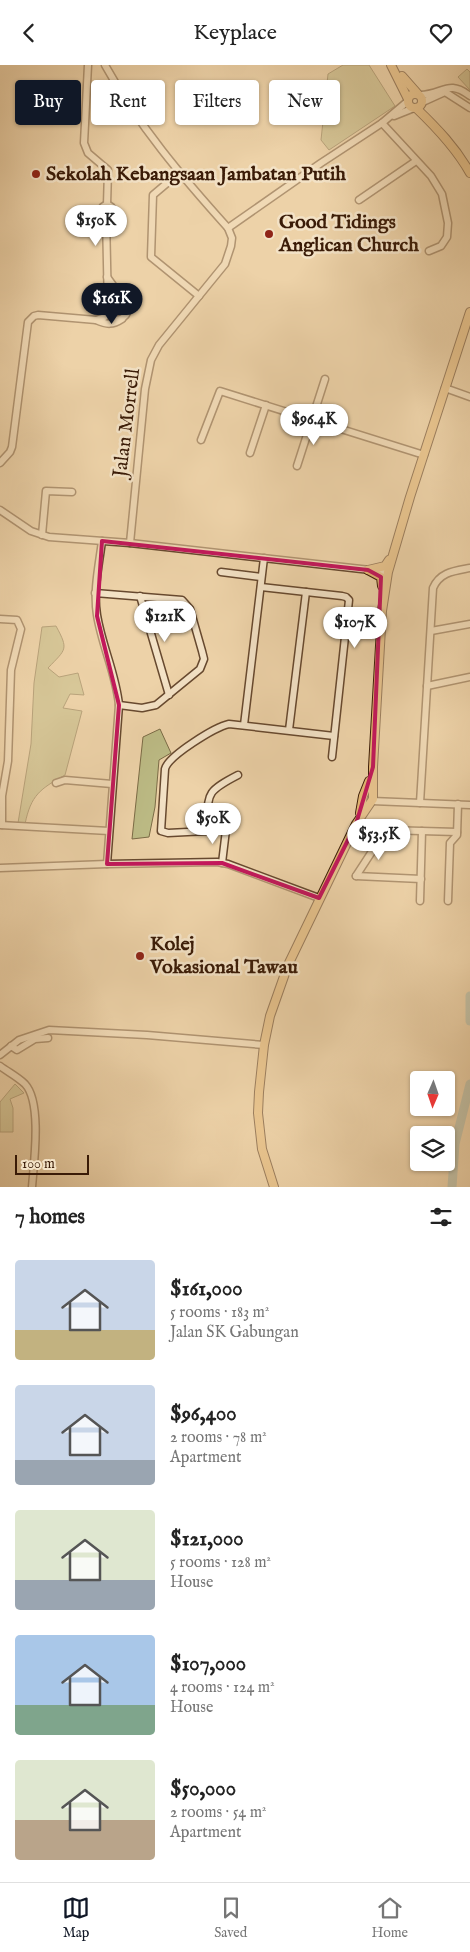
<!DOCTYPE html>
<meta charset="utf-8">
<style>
:root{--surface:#fff;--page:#f6f6f6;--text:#222;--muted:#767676;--line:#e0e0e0;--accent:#111827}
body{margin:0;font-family:"IM FELL English",serif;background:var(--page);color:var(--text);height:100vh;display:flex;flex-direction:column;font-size:19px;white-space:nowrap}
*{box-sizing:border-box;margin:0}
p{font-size:16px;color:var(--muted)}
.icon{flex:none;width:28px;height:28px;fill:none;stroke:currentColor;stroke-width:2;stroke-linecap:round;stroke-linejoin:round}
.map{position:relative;height:1122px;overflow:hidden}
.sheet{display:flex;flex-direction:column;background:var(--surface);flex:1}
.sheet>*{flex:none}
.banner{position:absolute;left:15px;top:15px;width:440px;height:45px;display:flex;gap:10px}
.needle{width:32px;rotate:182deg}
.buttons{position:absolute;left:410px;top:1006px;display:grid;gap:10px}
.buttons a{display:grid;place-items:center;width:45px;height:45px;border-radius:5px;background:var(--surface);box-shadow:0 1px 4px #0004;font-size:25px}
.scale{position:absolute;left:15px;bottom:12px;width:74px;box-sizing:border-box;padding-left:5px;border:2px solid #3a1b07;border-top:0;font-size:14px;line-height:18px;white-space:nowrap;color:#3a1b07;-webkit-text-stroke:4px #f3e2c6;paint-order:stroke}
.price{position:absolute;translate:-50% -42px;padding:0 11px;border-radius:18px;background:#fff;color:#222;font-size:16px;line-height:32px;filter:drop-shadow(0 1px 2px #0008)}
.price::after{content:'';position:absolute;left:50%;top:30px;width:15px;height:11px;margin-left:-8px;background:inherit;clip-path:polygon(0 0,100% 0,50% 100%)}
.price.selected{background:var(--accent);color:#fff}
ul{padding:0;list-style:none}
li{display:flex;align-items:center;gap:15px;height:125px;padding:0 15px}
li span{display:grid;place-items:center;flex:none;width:140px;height:100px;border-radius:5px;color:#555}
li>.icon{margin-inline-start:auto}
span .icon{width:60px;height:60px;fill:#fffc;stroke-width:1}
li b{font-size:21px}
h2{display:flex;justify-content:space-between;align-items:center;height:60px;padding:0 15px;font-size:21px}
.chip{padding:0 18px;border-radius:5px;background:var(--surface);box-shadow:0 1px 4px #0004;font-size:18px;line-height:45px}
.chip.selected{background:var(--accent);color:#fff}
header{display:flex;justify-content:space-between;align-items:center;height:65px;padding:0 15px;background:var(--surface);font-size:22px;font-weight:600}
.tabs{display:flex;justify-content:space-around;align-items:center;height:70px;border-top:1px solid var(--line);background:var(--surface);font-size:14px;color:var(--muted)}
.tabs a{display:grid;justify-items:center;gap:2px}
.tabs .selected{color:var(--accent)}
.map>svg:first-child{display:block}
.green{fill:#bcbb85;stroke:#7b6b46}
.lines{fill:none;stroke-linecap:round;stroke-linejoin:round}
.river{stroke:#9ab6ad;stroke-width:9}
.minor-casing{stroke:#67492f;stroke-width:9}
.major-casing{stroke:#3a1b07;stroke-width:10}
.minor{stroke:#f3e2c6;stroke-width:6}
.major{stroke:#e6b974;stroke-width:8}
.marked{fill:none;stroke:#c2185b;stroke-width:4;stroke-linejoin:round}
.poi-dot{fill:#8f2418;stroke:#f3e2c6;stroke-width:2}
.labels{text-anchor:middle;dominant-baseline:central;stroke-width:5;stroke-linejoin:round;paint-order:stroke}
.poi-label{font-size:20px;font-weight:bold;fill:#3a1b07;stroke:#f3e2c6;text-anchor:start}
.street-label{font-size:20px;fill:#3a1b07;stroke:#f3e2c6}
</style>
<header><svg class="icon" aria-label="back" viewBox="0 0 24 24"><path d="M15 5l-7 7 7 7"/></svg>Keyplace<svg class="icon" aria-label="heart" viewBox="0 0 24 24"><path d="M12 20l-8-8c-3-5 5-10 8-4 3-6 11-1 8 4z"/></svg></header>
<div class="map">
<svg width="470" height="1122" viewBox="0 0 470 1122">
<rect width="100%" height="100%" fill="#edd2a8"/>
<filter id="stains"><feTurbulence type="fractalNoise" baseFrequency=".004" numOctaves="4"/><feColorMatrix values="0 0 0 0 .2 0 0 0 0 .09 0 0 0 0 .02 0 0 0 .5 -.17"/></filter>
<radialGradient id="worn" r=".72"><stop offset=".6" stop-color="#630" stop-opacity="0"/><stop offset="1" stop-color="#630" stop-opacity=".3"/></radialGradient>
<g class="green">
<polygon points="343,0 369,0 395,41 329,85 321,75 328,9"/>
<polygon points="467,4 470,7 470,25 458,12"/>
<path d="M56 561C69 585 66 584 48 603L59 612 78 608 84 630 70 629 63 643 82 646 65 710C40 724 31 730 25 759L18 758 31 679 34 618 42 562Z"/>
<polygon points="160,664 171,688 159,695 155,742 149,772 132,774 143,672"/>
<polygon points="15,1019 24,1028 10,1034 13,1043 13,1067 0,1067 0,1037"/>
</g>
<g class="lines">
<g class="river">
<polyline points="470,931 470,956"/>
<polyline points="452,1122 455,1079 470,1019"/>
</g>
<defs>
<g id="minor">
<polyline points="88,0 84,78 88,88 108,105 107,140"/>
<path d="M105 0C138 60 183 113 228 163"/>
<path d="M420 30C444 29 448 14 470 31"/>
<polyline points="423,37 445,27 470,43"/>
<polyline points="394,51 414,43"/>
<polyline points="382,58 431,111 442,129 448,158 447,172 441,181 429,186"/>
<polyline points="179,108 153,130 151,192 199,231"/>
<polyline points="359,135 416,96"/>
<circle cx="107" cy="146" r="6"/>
<polyline points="107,212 125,237"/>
<path d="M96 255 105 252C109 245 107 238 116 235L125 237 128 246C123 258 110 257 108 244L106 152"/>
<polyline points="445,323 470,332"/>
<polyline points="201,375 220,326 424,390"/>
<polyline points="250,388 266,340"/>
<path d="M0 398 10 387 12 382 28 257 34 251 38 250 96 255C107 260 113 260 122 254"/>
<polyline points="297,401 325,314"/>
<polyline points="0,445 31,466 49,472 130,478 388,507"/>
<polyline points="42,470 46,426 72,427"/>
<path d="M102 476C99 500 93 526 97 550 102 581 116 609 119 640L107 799"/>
<polyline points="130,478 145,324 151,295 159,280 225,199 231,181 232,173 228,163 321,98 382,58 408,36"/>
<polyline points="221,507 261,512"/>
<polyline points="261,522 342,531 346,532 349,535 332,692"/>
<polyline points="95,528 182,535 190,544 202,586 204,594 200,604 156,640 142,643 119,640"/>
<polyline points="140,531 169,630"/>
<polyline points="0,554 17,555 21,564 11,605 8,696 2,731 2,760"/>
<polyline points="431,566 470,559"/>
<polyline points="427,621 470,612"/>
<polyline points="244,660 264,493"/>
<polyline points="289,665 306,527"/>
<polyline points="56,718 65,715 112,719"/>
<polyline points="372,736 470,740"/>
<path d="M420 738 433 523C440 507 454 506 470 503"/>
<polyline points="0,760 109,766"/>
<path d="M207 766C209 729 203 728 238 710"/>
<path d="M222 798 226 765 168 768 161 766 165 704C168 691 215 662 229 659L334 671"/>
<polyline points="0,803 107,799 217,797 228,799 319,833"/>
<polyline points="356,811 386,765 457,767"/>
<polyline points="356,811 421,814"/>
<polyline points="420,836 422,766"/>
<polyline points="448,836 450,778 457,770 458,739"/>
<polyline points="11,981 17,985 35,974 48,973"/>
<polyline points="0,990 19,975 49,965 147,970 264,980"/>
<path d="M0 1001C8 1007 18 1012 25 1019 42 1037 34 1097 32 1122"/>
</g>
<g id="major">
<polyline points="391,0 408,34"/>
<polyline points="402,11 417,28"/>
<circle cx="415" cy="36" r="7"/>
<path d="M416 43C437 63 456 83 470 108"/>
<polyline points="368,505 381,512 382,521"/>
<polyline points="368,505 385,501 389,495"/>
<polyline points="360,748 363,731 369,716"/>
<polyline points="274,1122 262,1084 258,1048 259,1027 264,980 270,951 288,900 356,759 373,734 373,702 382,546 388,507 410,432 470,247"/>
</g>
</defs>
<use href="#minor" class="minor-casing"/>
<use href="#major" class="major-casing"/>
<use href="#minor" class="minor"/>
<use href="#major" class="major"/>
</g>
<path d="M0 0H470V1122H0ZM102 476 368 505 381 512 373 702 356 759 319 833 222 798 107 799 119 640 97 551Z" fill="#edd2a8" fill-opacity=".55" fill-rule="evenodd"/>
<path class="marked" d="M102 476 368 505 381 512 373 702 356 759 319 833 222 798 107 799 119 640 97 551Z"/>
<g class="poi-dot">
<circle cx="36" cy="109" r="5"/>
<circle cx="269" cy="169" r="5"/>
<circle cx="140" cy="891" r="5"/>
</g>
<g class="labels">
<g class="poi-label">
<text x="46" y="109">Sekolah Kebangsaan Jambatan Putih</text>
<text x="279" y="157">Good Tidings<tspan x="279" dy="23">Anglican Church</tspan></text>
<text x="150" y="879">Kolej<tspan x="150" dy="23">Vokasional Tawau</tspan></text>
</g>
<g class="street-label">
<text transform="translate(127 358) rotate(-83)">Jalan Morrell</text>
</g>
</g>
<rect width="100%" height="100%" filter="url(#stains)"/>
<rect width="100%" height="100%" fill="url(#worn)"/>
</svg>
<div class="buttons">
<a><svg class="needle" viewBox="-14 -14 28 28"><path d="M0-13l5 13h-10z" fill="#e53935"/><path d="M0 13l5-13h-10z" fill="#767676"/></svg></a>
<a><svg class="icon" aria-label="layers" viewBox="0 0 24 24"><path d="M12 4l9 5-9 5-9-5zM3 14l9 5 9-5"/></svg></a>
</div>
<div class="scale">100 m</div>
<b class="price" style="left:96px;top:182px">$150K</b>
<b class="price selected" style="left:112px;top:260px">$161K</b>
<b class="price" style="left:314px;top:381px">$96.4K</b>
<b class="price" style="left:165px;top:578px">$121K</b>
<b class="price" style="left:355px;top:584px">$107K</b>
<b class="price" style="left:213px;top:780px">$50K</b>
<b class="price" style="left:379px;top:796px">$53.5K</b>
<div class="banner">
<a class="chip selected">Buy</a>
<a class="chip">Rent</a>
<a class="chip">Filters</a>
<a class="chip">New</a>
</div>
</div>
<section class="sheet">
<h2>7 homes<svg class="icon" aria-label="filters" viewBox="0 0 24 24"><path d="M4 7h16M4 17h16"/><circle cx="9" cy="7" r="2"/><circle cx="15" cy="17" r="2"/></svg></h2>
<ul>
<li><span style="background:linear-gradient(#c9d6e8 70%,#c2b280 0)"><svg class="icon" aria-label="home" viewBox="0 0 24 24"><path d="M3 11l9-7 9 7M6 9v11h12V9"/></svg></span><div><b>$161,000</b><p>5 rooms · 183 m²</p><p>Jalan SK Gabungan</p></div></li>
<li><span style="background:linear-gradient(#c9d6e8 75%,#9aa5b1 0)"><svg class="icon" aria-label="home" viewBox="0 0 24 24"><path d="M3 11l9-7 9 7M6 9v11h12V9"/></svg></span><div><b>$96,400</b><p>2 rooms · 78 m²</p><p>Apartment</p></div></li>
<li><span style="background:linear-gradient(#dfe7d0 70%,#9aa5b1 0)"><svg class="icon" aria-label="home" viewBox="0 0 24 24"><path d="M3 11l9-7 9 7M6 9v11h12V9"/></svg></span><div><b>$121,000</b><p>5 rooms · 128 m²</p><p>House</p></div></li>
<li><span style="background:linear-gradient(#a9c7e8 70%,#7fa58c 0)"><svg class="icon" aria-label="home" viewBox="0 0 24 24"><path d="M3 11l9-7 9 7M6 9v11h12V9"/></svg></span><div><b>$107,000</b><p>4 rooms · 124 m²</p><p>House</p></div></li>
<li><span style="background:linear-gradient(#dfe7d0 60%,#b9a48a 0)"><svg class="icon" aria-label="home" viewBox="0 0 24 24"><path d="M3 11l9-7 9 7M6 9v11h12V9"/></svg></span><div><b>$50,000</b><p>2 rooms · 54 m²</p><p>Apartment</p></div></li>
</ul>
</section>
<nav class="tabs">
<a class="selected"><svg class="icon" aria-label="map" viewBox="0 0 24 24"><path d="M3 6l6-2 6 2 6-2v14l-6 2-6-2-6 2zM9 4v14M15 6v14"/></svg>Map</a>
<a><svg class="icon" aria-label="saved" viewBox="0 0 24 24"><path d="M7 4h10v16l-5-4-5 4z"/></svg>Saved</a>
<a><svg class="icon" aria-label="home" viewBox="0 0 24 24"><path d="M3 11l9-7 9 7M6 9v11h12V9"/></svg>Home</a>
</nav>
